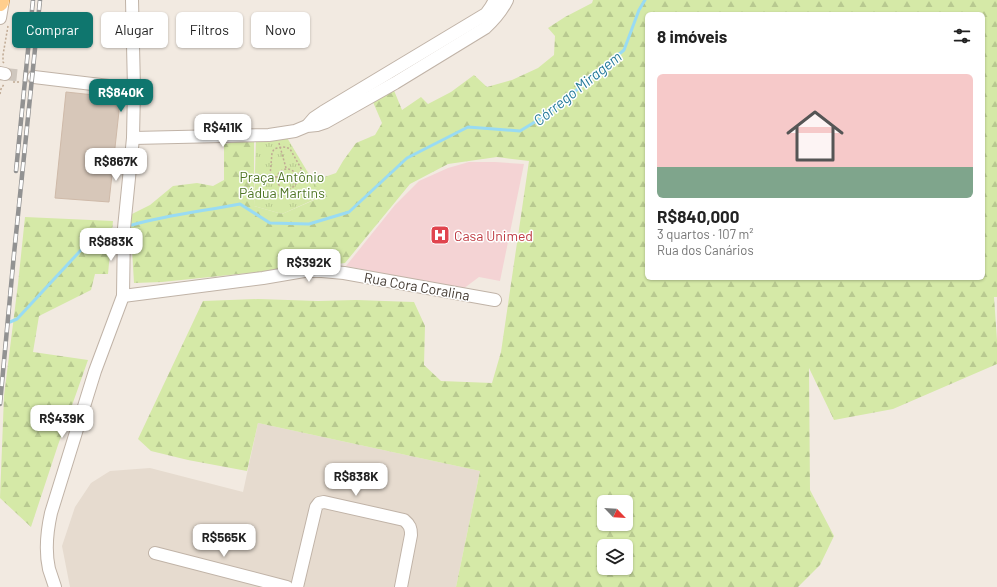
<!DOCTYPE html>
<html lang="pt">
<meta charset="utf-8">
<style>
:root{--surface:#fff;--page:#f6f6f6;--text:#222;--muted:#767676;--accent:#0f766e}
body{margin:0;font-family:Barlow,sans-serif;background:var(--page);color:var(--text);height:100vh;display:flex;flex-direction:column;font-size:15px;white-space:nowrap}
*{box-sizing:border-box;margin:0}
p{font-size:13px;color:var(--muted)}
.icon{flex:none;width:22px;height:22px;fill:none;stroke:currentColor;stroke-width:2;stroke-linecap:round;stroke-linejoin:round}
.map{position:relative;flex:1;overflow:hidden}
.sheet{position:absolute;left:645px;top:12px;width:340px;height:268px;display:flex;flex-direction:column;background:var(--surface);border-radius:6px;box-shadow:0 1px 3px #0004}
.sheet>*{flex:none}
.banner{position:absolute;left:12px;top:12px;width:380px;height:36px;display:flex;gap:8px}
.needle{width:26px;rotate:115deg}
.controls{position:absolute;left:597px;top:495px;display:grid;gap:8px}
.controls a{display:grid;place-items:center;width:36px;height:36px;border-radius:6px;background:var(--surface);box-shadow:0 1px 3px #0004;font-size:20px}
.price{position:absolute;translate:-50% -34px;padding:0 9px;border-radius:8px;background:#fff;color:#222;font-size:13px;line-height:26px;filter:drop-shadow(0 1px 2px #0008)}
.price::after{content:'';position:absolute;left:50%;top:24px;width:12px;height:9px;margin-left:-6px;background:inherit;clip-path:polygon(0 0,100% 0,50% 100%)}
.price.active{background:var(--accent);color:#fff}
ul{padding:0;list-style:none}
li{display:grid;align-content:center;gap:8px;height:212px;padding:0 12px}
li span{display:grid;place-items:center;height:124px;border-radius:6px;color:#555}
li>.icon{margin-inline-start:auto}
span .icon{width:72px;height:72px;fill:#fffc;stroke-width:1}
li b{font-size:17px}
h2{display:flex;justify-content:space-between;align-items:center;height:48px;padding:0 12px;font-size:17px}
.chip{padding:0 14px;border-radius:6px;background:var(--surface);box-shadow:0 1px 3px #0004;font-size:14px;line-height:36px}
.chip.active{background:var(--accent);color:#fff}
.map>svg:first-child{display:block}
.residential{fill:#e6dbcf}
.medical{fill:#f4d3d4}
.grass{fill:url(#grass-tufts)}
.forest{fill:url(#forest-firs);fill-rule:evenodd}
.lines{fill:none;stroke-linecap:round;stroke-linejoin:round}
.stream{stroke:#99dbf3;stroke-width:3}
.building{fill:#d7c7b9;stroke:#cfbaa9}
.minor-tunnel{stroke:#cfc7be;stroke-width:12;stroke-dasharray:12 6;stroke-linecap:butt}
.minor-casing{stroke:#c0b3a7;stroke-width:14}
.major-casing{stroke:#e8a858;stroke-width:18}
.path{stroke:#c0aa94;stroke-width:1.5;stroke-dasharray:2 2;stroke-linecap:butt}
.minor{stroke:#fff;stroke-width:12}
.major{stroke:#ffce8d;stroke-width:16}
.rail-casing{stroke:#929292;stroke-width:4.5}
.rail{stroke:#fff;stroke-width:3;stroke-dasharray:9;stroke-linecap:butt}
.labels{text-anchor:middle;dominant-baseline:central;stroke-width:3;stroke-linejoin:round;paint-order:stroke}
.park-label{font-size:14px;fill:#4f7624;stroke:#fff}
.health-label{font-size:14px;fill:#be3a42;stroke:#fff;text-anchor:start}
.street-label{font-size:14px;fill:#433a32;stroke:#fff}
.water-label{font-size:15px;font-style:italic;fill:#247a9a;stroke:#fff}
</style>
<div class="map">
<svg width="997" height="587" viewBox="0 0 997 587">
<defs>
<pattern id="grass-tufts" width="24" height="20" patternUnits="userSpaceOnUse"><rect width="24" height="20" fill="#d5e9a7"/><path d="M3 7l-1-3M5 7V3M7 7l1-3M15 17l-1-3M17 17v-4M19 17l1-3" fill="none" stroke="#b8c990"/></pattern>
<pattern id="forest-firs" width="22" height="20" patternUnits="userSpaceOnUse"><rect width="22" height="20" fill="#d5e9a7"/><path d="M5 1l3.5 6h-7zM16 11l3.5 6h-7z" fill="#b8c990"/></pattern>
</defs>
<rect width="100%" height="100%" fill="#f2eae1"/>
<polygon class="residential" points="258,423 480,471 456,587 70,587 62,546 75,507 91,483 110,471 150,468 243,492"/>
<polygon class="medical" points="469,162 495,162 524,164 500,281 479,277 463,289 346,266 395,205 419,181 448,168"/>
<polygon class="grass" points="286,136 322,196 282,214 254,206 256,139"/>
<g class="forest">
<path d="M593 0H997V297H994L997 340V364L893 409 834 420 809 368 810 490 834 536 820 565 798 587H456L480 471 258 423 247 471 188 460 151 451 138 439 203 301 258 299 318 301 356 300 414 302 425 326 424 365 441 381 492 383 501 352 529 161 497 157 448 164 410 184 345 263 162 282 134 283 130 215 150 205 173 186 197 183 213 186 224 180V144L254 139V206L282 214 321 197 313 181 336 173 343 161 356 143 375 135 382 123 373 102 393 88 402 110 421 97 428 104 451 92 474 75 487 87 512 80 538 68 554 55 555 36 548 28 565 17 592 3ZM647 14H983V278H647ZM604 502H626V524H604ZM604 546H626V568H604Z"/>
<polygon points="25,217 113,221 108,274 95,274 91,290 39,316 33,352 88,360 58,445 31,527 0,498 4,396 18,284"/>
</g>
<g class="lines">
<g class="stream">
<path d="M132 225C167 215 204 211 240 204L270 223 309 224 349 212 407 158 468 127 520 131 548 114 624 50 639 10 645 0"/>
<polyline points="10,322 17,319 94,236 117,230"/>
</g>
</g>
<polygon class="building" points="66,92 113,97 120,102 109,202 55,198"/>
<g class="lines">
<polyline class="minor-tunnel" points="5,74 34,77"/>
<defs>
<g id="minor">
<polyline points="0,18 3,0"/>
<polyline points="0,73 5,74"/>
<polyline points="34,77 134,89"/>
<polyline points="308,125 314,118 323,112 486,14 491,7 495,0"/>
<path d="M133 138 269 135 295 131 307 126 317 125 326 122 395 83 485 28C495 19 501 12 507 0"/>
<polyline points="123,296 263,278 304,271 322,271 344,273 495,300"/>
<polyline points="155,553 287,587"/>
<path d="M55 587C53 581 51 575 49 569 45 551 47 531 51 513L95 371 123 296 124 228 133 138 134 89 132 0"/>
<path d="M297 587 316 507 319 503 324 502 404 520C410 525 411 528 411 535L401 587"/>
</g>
<polyline id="major" points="0,3 1,0"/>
</defs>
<use href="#minor" class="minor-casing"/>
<use href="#major" class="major-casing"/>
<g class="path">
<polyline points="4,63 3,62 3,55 8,26"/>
<polyline points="13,82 19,82"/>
<polyline points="0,94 1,89 4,84"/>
<polyline points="279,143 286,168"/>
<circle cx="287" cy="179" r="10"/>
<path d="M277 177 270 176 272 153 274 149C280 147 285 146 290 149L302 170 297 175"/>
</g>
<use href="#minor" class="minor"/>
<use href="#major" class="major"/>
<defs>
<g id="rail">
<polyline points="16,171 33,0"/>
<polyline points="0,404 14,254 40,0"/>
</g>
</defs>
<use href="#rail" class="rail-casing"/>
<use href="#rail" class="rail"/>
</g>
<defs>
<symbol id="hospital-square" viewBox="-11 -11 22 22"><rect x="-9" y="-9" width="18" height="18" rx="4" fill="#e0444e" stroke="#fff"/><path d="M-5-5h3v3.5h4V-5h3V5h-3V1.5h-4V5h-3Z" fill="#fff"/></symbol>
</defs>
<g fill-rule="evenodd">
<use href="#hospital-square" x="429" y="224" width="22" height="22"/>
</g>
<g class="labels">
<g class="park-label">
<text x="282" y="176">Praça Antônio<tspan x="282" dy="16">Pádua Martins</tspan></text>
</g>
<g class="health-label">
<text x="454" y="235">Casa Unimed</text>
</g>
<g class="street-label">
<text transform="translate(417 286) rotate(10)">Rua Cora Coralina</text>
</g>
<g class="water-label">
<text transform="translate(577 88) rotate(-39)">Córrego Miragem</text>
</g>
</g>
</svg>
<div class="controls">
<a><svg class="needle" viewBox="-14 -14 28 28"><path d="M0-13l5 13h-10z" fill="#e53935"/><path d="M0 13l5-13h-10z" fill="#767676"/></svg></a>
<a><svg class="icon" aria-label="layers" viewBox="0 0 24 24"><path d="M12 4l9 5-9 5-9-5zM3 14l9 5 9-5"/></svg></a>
</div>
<b class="price active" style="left:121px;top:113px">R$840K</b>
<b class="price" style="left:223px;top:148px">R$411K</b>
<b class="price" style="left:116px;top:182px">R$867K</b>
<b class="price" style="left:111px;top:262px">R$883K</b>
<b class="price" style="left:309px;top:283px">R$392K</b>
<b class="price" style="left:62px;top:439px">R$439K</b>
<b class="price" style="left:356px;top:497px">R$838K</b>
<b class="price" style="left:224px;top:558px">R$565K</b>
<div class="banner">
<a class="chip active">Comprar</a>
<a class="chip">Alugar</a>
<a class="chip">Filtros</a>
<a class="chip">Novo</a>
</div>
<section class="sheet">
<h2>8 imóveis<svg class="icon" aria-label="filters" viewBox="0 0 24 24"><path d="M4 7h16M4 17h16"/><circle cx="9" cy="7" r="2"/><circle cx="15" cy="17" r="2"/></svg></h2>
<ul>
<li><span style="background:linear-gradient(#f6c9c9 75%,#7fa58c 0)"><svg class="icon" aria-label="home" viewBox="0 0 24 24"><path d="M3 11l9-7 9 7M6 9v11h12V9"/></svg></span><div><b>R$840,000</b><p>3 quartos · 107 m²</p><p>Rua dos Canários</p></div></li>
</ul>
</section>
</div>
